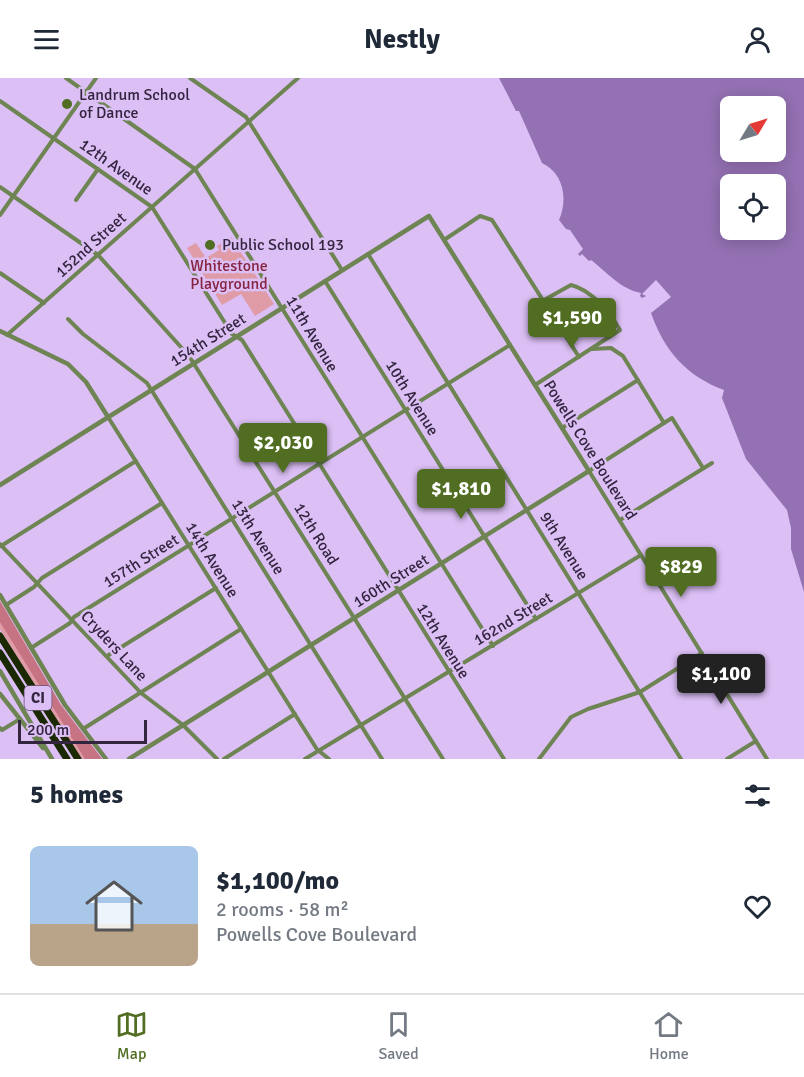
<!DOCTYPE html>
<meta charset="utf-8">
<style>
:root{--surface:#fff;--page:#f6f6f7;--text:#1f2937;--muted:#747a83;--line:#e0e1e3;--accent:#506d21}
body{margin:0;font-family:Signika,sans-serif;background:var(--page);color:var(--text);height:100vh;display:flex;flex-direction:column;font-size:22px;white-space:nowrap}
*{box-sizing:border-box;margin:0}
p{font-size:20px;color:var(--muted)}
.icon{flex:none;width:33px;height:33px;fill:none;stroke:currentColor;stroke-width:2;stroke-linecap:round;stroke-linejoin:round}
.map{position:relative;height:681px;overflow:hidden}
.panel{display:flex;flex-direction:column;background:var(--surface);flex:1}
.panel>*{flex:none}
.needle{width:39px;rotate:52deg}
.buttons{position:absolute;left:720px;top:18px;display:grid;gap:12px}
.buttons a{display:grid;place-items:center;width:66px;height:66px;border-radius:9px;background:var(--surface);box-shadow:0 3px 15px #0003;font-size:30px}
.scale{position:absolute;left:18px;bottom:15px;width:129px;box-sizing:border-box;padding-left:6px;border:3px solid #33253f;border-top:0;font-size:16px;line-height:21px;white-space:nowrap;color:#33253f;-webkit-text-stroke:4px #dbbff5;paint-order:stroke}
.price{position:absolute;translate:-50% -51px;padding:0 14px;border-radius:6px;background:var(--accent);color:#fff;font-size:20px;line-height:39px;filter:drop-shadow(0 2px 3px #0008)}
.price::after{content:'';position:absolute;left:50%;top:36px;width:18px;height:14px;margin-left:-9px;background:inherit;clip-path:polygon(0 0,100% 0,50% 100%)}
.price.active{background:#222;color:#fff}
ul{padding:0;list-style:none}
li{display:flex;align-items:center;gap:18px;height:150px;padding:0 30px}
li span{display:grid;place-items:center;flex:none;width:168px;height:120px;border-radius:9px;color:#555}
li>.icon{margin-inline-start:auto}
span .icon{width:72px;height:72px;fill:#fffc;stroke-width:1}
li b{font-size:26px}
h2{display:flex;justify-content:space-between;align-items:center;height:72px;padding:0 30px;font-size:26px}
header{display:flex;justify-content:space-between;align-items:center;height:78px;padding:0 30px;background:var(--surface);font-size:27px;font-weight:700}
.tab-bar{display:flex;justify-content:space-around;align-items:center;height:84px;border-top:2px solid var(--line);background:var(--surface);font-size:16px;color:var(--muted)}
.tab-bar a{display:grid;justify-items:center;gap:3px}
.tab-bar .active{color:var(--accent)}
.map>svg:first-child{display:block}
.green{fill:#df9ca7}
.forest{fill:#c67484}
.water{fill:#9471b3;fill-rule:evenodd}
.lines{fill:none;stroke-linecap:round;stroke-linejoin:round}
.minor{stroke:#6e8453;stroke-width:4}
.tertiary{stroke:#6e8453;stroke-width:4.5}
.motorway{stroke:#1a2901;stroke-width:7}
.poi-dot{fill:#506d21;stroke:#dbbff5;stroke-width:2}
.labels{text-anchor:middle;dominant-baseline:central;stroke-width:5;stroke-linejoin:round;paint-order:stroke}
.shield{fill:#dbbff5;stroke:#655376;stroke-width:1.5}
.shield-label{font-size:15px;font-weight:bold;fill:#33253f}
.poi-label{font-size:16px;fill:#33253f;stroke:#dbbff5;text-anchor:start}
.street-label{font-size:16px;fill:#33253f;stroke:#dbbff5}
.park-label{font-size:16px;fill:#862340;stroke:#dbbff5}
</style>
<header><svg class="icon" aria-label="menu" viewBox="0 0 24 24"><path d="M4 6h16M4 12h16M4 18h16"/></svg>Nestly<svg class="icon" aria-label="person" viewBox="0 0 24 24"><circle cx="12" cy="8" r="4"/><path d="M4 21q1-7 8-7t8 7"/></svg></header>
<div class="map">
<svg width="804" height="681" viewBox="0 0 804 681">
<rect width="100%" height="100%" fill="#dbbff5"/>
<g class="green">
<polygon points="231,159 274,226 255,238 241,216 222,227 187,170 196,165 206,180 219,172 217,168"/>
<polygon points="0,523 61,627 102,681 82,681 76,673 0,551"/>
</g>
<polygon class="forest" points="0,523 61,627 102,681 85,681 0,544"/>
<path class="water" d="M499 0H804V514L791 471V450L787 432 746 381 722 320 724 312C686 298 664 272 651 235L671 219 656 202 642 216 646 218 642 220 640 218 641 215C620 211 607 194 591 182L589 183 582 176 580 178 578 176 583 171 570 152 566 151 559 142C568 122 564 95 542 85L519 33H516ZM776 28V74H730V28ZM776 106V152H730V106Z"/>
<g class="lines">
<g class="minor">
<polyline points="66,0 195,91 493,568"/>
<polyline points="190,0 246,39 342,192"/>
<polyline points="0,23 152,129 232,256 242,262 504,681"/>
<polyline points="0,109 98,177 189,278 443,681"/>
<polyline points="76,122 98,91"/>
<polyline points="0,137 96,0"/>
<polyline points="444,162 480,138 492,142 579,279"/>
<polyline points="368,176 681,681"/>
<polyline points="0,195 44,225"/>
<polyline points="325,203 536,541"/>
<polyline points="68,241 83,256 147,305 382,681"/>
<polyline points="7,257 298,0"/>
<polyline points="592,271 611,270 623,278 664,345 672,340 703,390"/>
<path d="M535 307 620 252C610 235 592 212 571 207L544 222"/>
<polyline points="108,339 318,673"/>
<polyline points="664,345 589,393 767,681"/>
<polyline points="562,350 638,302"/>
<polyline points="620,442 712,385"/>
<polyline points="0,466 141,615 183,647 217,681"/>
<polyline points="1,468 136,383"/>
<polyline points="6,527 34,509 42,500 162,425"/>
<polyline points="31,570 70,545 74,539 510,267"/>
<polyline points="107,578 216,510"/>
<polyline points="0,650 2,652 20,641"/>
<polyline points="83,651 241,551"/>
<polyline points="319,673 329,681"/>
<polyline points="224,681 295,636"/>
<polyline points="305,681 641,477"/>
<polyline points="539,681 571,639 588,631 640,614 702,575"/>
<polyline points="727,681 756,663"/>
</g>
<g class="tertiary">
<polyline points="0,253 68,286 86,304 108,339"/>
<polyline points="0,407 429,138 589,393 129,681"/>
<polyline points="0,517 65,627 106,681"/>
<polyline points="0,593 52,681"/>
<polyline points="0,616 43,670"/>
</g>
<g class="motorway">
<polyline points="0,558 78,681"/>
<polyline points="0,575 67,681"/>
</g>
</g>
<g class="poi-dot">
<circle cx="67" cy="26" r="6"/>
<circle cx="210" cy="167" r="6"/>
</g>
<g class="labels">
<rect class="shield" x="24.5" y="608" width="27" height="24" rx="4.5"/>
<g class="shield-label">
<text x="38" y="620">CI</text>
</g>
<g class="poi-label">
<text x="79" y="17">Landrum School<tspan x="79" dy="18">of Dance</tspan></text>
<text x="222" y="167">Public School 193</text>
</g>
<g class="street-label">
<text transform="translate(116 89) rotate(35)">12th Avenue</text>
<text transform="translate(91 167) rotate(-42)">152nd Street</text>
<text transform="translate(312 256) rotate(59)">11th Avenue</text>
<text transform="translate(208 262) rotate(-32)">154th Street</text>
<text transform="translate(412 320) rotate(58)">10th Avenue</text>
<text transform="translate(590 372) rotate(58)">Powells Cove Boulevard</text>
<text transform="translate(316 456) rotate(58)">12th Road</text>
<text transform="translate(258 459) rotate(58)">13th Avenue</text>
<text transform="translate(564 468) rotate(58)">9th Avenue</text>
<text transform="translate(212 482) rotate(58)">14th Avenue</text>
<text transform="translate(141 483) rotate(-32)">157th Street</text>
<text transform="translate(391 503) rotate(-32)">160th Street</text>
<text transform="translate(513 541) rotate(-31)">162nd Street</text>
<text transform="translate(443 563) rotate(58)">12th Avenue</text>
<text transform="translate(114 568) rotate(47)">Cryders Lane</text>
</g>
<g class="park-label">
<text x="229" y="188">Whitestone<tspan x="229" dy="18">Playground</tspan></text>
</g>
</g>
</svg>
<div class="buttons">
<a><svg class="needle" viewBox="-14 -14 28 28"><path d="M0-13l5 13h-10z" fill="#e53935"/><path d="M0 13l5-13h-10z" fill="#747a83"/></svg></a>
<a><svg class="icon" aria-label="locate" viewBox="0 0 24 24"><circle cx="12" cy="12" r="6"/><path d="M12 2v4M12 18v4M2 12h4M18 12h4"/></svg></a>
</div>
<div class="scale">200 m</div>
<b class="price" style="left:572px;top:271px">$1,590</b>
<b class="price" style="left:283px;top:396px">$2,030</b>
<b class="price" style="left:461px;top:442px">$1,810</b>
<b class="price" style="left:681px;top:520px">$829</b>
<b class="price active" style="left:721px;top:627px">$1,100</b>
</div>
<section class="panel">
<h2>5 homes<svg class="icon" aria-label="filters" viewBox="0 0 24 24"><path d="M4 7h16M4 17h16"/><circle cx="9" cy="7" r="2"/><circle cx="15" cy="17" r="2"/></svg></h2>
<ul>
<li><span style="background:linear-gradient(#a9c7e8 65%,#b9a48a 0)"><svg class="icon" aria-label="home" viewBox="0 0 24 24"><path d="M3 11l9-7 9 7M6 9v11h12V9"/></svg></span><div><b>$1,100/mo</b><p>2 rooms · 58 m²</p><p>Powells Cove Boulevard</p></div><svg class="icon" aria-label="heart" viewBox="0 0 24 24"><path d="M12 20l-8-8c-3-5 5-10 8-4 3-6 11-1 8 4z"/></svg></li>
</ul>
</section>
<nav class="tab-bar">
<a class="active"><svg class="icon" aria-label="map" viewBox="0 0 24 24"><path d="M3 6l6-2 6 2 6-2v14l-6 2-6-2-6 2zM9 4v14M15 6v14"/></svg>Map</a>
<a><svg class="icon" aria-label="saved" viewBox="0 0 24 24"><path d="M7 4h10v16l-5-4-5 4z"/></svg>Saved</a>
<a><svg class="icon" aria-label="home" viewBox="0 0 24 24"><path d="M3 11l9-7 9 7M6 9v11h12V9"/></svg>Home</a>
</nav>
